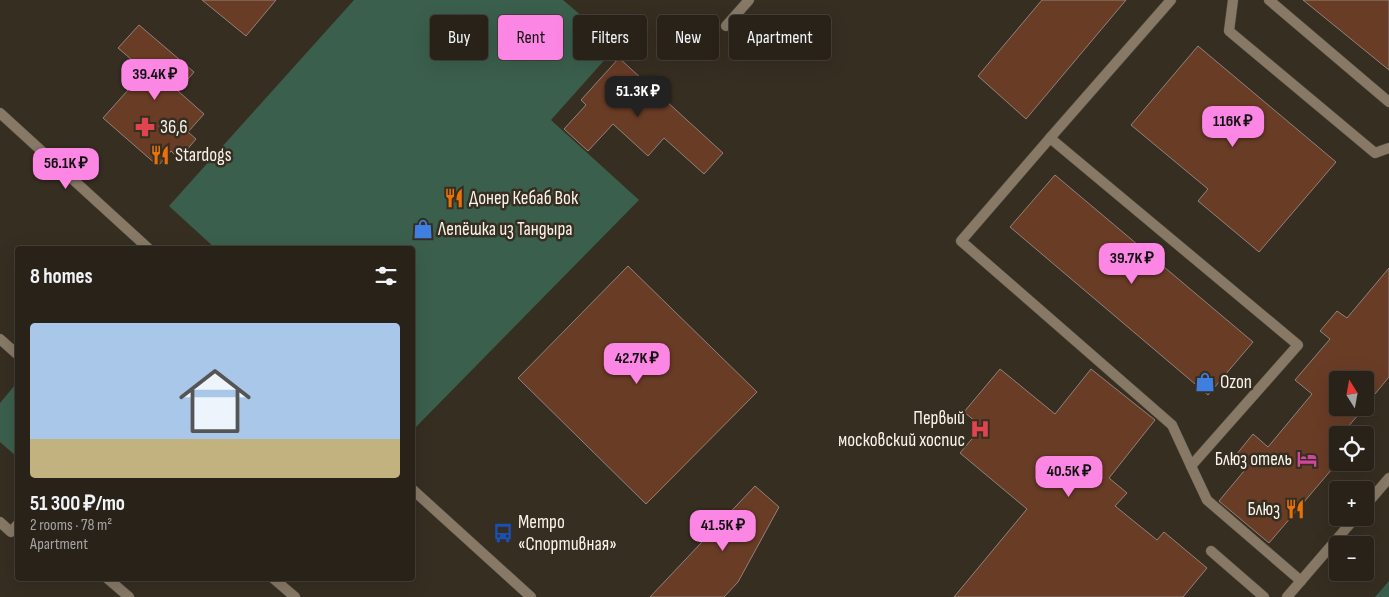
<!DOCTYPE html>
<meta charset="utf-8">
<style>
:root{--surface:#282219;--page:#342f26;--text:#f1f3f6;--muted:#a5a4a2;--line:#443f38;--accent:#fc86e3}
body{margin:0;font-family:"Sofia Sans Condensed",sans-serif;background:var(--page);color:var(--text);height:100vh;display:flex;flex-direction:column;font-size:19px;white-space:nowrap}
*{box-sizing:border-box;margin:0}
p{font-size:16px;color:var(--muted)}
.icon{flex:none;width:28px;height:28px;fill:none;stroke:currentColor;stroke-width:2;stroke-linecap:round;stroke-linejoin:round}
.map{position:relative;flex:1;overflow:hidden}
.drawer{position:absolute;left:15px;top:246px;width:400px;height:335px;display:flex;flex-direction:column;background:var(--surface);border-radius:5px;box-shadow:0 5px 20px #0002,0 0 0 1px var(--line)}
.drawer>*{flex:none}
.top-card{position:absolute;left:430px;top:15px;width:475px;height:45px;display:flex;gap:10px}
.needle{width:32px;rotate:349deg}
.tools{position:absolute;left:1329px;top:371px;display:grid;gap:10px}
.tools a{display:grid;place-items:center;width:45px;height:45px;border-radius:5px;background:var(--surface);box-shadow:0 5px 20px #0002,0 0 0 1px var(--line);font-size:25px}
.price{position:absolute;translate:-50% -42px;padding:0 11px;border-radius:10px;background:var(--accent);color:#111;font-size:16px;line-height:32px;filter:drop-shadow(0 1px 2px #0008)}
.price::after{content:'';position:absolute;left:50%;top:30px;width:15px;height:11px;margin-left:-8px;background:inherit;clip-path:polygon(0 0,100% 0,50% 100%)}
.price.current{background:#222;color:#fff}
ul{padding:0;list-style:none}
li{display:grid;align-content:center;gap:10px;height:265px;padding:0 15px}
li+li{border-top:1px solid var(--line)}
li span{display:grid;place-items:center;height:155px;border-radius:5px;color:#555}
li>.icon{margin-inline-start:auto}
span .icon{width:90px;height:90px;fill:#fffc;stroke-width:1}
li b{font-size:21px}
h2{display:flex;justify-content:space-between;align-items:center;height:60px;padding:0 15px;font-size:21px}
.pill{padding:0 18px;border-radius:5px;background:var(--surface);box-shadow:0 5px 20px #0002,0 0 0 1px var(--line);font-size:18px;line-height:45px}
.pill.current{background:var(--accent);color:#111}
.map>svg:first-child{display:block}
.green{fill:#3b5f4d}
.building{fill:#693c26;stroke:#93827a}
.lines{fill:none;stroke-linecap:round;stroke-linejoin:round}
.service-casing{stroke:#514a3d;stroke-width:11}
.minor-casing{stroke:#514a3d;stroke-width:11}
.tertiary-casing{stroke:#514a3d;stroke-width:11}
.service{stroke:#877966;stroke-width:10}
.minor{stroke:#877966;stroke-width:10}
.tertiary{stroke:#877966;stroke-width:10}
.labels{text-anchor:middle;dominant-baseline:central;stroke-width:5;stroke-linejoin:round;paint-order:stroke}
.poi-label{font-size:19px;fill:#f9f3eb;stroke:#362e21;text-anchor:start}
</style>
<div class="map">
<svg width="1389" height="597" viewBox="0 0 1389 597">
<rect width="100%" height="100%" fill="#362e21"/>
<g class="green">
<polygon points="354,0 563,0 617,46 551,120 639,200 414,429 412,249 216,249 169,206"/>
<polygon points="15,385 18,387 17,457 0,442 0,403"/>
<polygon points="1389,581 1389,597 1375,597"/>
</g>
<g class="building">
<polygon points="202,0 276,0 246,36"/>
<polygon points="1042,0 1126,0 1026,119 978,76"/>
<polygon points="1303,0 1389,0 1389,70"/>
<polygon points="139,25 194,72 178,91 204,114 188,132 196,139 179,159 171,151 158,166 103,118 145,71 118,48"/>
<polygon points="1198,46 1336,162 1259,252 1198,201 1208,189 1131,125"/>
<polygon points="619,58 723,153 704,174 664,138 648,156 613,124 588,151 564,129 586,105 581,100"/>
<polygon points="1055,175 1253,342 1208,395 1010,227"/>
<polygon points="628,266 757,392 646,504 518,378"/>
<polygon points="1389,268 1389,377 1365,406 1365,380 1338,380 1338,408 1364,408 1341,435 1338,435 1338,462 1269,543 1219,501 1249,465 1236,455 1253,434 1268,447 1312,394 1295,380 1330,339 1320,331 1337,311 1347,318"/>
<polygon points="1000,369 1055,414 1091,369 1155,420 1109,478 1127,493 1115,506 1157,540 1164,532 1207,568 1183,597 954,597 1027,509 960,453 982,427 964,412"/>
<polygon points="755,486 779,507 738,582 724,597 650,597"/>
</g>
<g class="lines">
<defs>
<g id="service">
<polyline points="1171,0 1050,138 1298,345 1191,466 1207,500 1301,581"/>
<polyline points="1233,0 1229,31 1375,153 1389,148"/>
<polyline points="1269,0 1389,102"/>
<polyline points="726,26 749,0"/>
<polyline points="1050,138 961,241 1172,425 1191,466"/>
<polyline points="0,339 18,355"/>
<polyline points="0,522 11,532 18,524"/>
<polyline points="1211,551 1264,597"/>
<polyline points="108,579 129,597"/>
<polyline points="274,579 295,597"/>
</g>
<g id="minor">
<polyline points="1365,506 1389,478"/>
<polyline points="1287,597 1355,518"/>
</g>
<g id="tertiary">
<polyline points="0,113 149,249"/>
<polyline points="412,489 531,597"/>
</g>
</defs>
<use href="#service" class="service-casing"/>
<use href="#minor" class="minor-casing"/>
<use href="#tertiary" class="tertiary-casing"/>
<use href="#service" class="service"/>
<use href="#minor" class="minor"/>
<use href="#tertiary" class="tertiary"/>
</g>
<defs>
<symbol id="pharmacy-bare" viewBox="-9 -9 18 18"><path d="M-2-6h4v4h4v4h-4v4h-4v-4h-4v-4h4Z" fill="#e0444e" stroke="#362e21" stroke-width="2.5" paint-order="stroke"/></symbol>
<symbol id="restaurant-bare" viewBox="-9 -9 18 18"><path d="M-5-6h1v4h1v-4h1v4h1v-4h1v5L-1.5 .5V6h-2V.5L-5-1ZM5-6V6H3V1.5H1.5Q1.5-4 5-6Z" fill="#e8710a" stroke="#362e21" stroke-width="2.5" paint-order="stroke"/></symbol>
<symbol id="shop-bare" viewBox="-9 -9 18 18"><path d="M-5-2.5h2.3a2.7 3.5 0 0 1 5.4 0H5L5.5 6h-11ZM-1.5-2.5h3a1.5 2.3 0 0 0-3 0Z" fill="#3f7fe0" stroke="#362e21" stroke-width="2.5" paint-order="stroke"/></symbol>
<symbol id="hospital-bare" viewBox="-9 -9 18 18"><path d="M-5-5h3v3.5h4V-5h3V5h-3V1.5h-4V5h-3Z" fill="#e0444e" stroke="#362e21" stroke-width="2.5" paint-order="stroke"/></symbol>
<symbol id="hotel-bare" viewBox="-9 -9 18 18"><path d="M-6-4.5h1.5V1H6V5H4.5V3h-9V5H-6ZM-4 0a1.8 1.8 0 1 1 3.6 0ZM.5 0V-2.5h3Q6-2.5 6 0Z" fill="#d1479c" stroke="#362e21" stroke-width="2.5" paint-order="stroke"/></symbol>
<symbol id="bus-bare" viewBox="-9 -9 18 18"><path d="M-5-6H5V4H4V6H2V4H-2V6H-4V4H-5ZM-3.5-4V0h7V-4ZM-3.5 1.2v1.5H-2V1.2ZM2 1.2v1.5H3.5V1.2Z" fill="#1a4fb4" stroke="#362e21" stroke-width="2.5" paint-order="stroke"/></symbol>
</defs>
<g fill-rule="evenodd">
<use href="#pharmacy-bare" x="131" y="113" width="28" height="28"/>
<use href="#restaurant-bare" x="146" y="141" width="28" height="28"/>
<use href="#restaurant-bare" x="440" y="184" width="28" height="28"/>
<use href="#shop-bare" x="409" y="215" width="28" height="28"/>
<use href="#shop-bare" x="1191" y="368" width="28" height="28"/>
<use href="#hospital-bare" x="966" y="415" width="28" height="28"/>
<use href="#hotel-bare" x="1293" y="445" width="28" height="28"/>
<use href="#restaurant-bare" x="1281" y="495" width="28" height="28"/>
<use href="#bus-bare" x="489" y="519" width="28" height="28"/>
</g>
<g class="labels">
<g class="poi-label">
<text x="160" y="127">36,6</text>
<text x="175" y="155">Stardogs</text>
<text x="469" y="198">Донер Кебаб Вок</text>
<text x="438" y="229">Лепёшка из Тандыра</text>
<text x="1220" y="382">Ozon</text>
<text x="965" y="418" text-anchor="end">Первый<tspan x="965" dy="22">московский хоспис</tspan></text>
<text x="1292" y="459" text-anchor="end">Блюз отель</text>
<text x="1280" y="509" text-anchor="end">Блюз</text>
<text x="518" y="522">Метро<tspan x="518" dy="22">«Спортивная»</tspan></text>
</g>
</g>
</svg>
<div class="tools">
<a><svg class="needle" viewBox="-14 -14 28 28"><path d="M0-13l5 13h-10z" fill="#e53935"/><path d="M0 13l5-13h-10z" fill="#a5a4a2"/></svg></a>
<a><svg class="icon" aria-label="locate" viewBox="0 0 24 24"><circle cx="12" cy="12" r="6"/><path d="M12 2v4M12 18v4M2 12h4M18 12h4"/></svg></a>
<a>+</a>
<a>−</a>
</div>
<b class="price" style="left:155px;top:101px">39.4K ₽</b>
<b class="price current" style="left:638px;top:118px">51.3K ₽</b>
<b class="price" style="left:1233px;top:148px">116K ₽</b>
<b class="price" style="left:66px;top:190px">56.1K ₽</b>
<b class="price" style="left:1132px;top:285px">39.7K ₽</b>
<b class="price" style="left:637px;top:385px">42.7K ₽</b>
<b class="price" style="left:1069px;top:498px">40.5K ₽</b>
<b class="price" style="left:723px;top:552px">41.5K ₽</b>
<div class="top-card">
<a class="pill">Buy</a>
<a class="pill current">Rent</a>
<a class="pill">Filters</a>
<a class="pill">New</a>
<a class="pill">Apartment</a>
</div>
<section class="drawer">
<h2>8 homes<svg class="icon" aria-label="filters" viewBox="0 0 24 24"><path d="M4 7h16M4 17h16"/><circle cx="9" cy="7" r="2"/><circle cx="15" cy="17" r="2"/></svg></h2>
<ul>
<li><span style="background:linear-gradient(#a9c7e8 75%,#c2b280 0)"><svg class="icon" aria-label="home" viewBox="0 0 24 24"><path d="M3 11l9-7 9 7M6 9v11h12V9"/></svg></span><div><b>51 300 ₽/mo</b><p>2 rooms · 78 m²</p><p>Apartment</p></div></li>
</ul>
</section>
</div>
